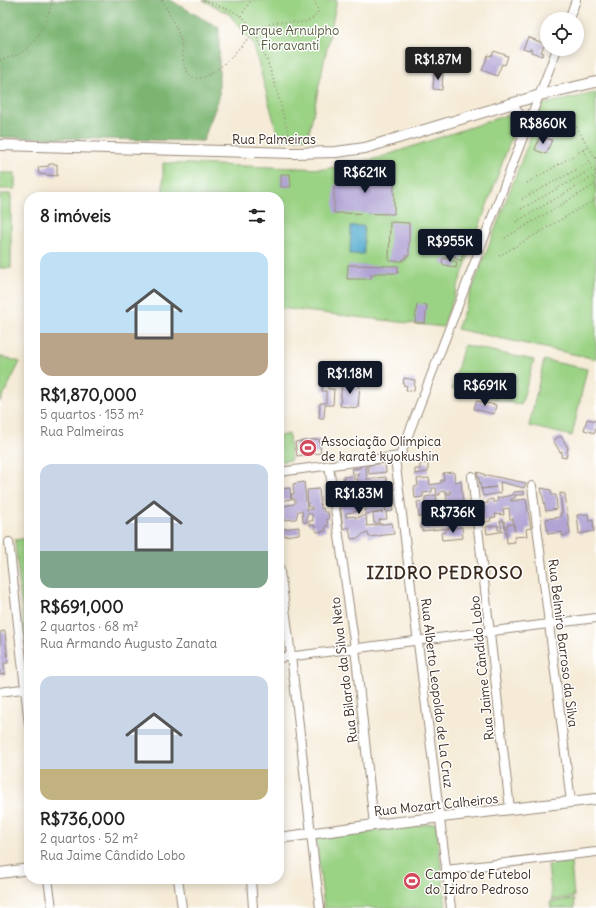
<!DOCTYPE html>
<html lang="pt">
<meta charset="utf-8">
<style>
:root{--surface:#fff;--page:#f6f6f6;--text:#222;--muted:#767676;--accent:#111827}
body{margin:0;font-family:Delius,sans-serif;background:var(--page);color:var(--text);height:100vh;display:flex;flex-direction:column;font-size:15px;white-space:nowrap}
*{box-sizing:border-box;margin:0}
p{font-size:13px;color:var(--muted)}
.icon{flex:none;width:22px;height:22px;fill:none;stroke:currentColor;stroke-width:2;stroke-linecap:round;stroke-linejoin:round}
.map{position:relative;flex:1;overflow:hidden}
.details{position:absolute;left:24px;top:192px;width:260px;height:692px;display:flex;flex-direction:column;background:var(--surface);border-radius:16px;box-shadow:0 2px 10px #0003}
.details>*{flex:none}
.buttons{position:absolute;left:540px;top:12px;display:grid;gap:8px}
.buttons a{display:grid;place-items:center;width:44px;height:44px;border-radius:50%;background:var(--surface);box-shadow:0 2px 10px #0003;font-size:20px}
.price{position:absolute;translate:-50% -34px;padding:0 9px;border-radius:4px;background:var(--accent);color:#fff;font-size:13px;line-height:26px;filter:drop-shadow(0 1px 2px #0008)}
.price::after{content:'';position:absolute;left:50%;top:24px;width:12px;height:9px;margin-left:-6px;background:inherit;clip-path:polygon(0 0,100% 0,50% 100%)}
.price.active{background:#222;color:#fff}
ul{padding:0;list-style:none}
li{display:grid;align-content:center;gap:8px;height:212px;padding:0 16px}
li span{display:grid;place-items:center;height:124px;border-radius:12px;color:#555}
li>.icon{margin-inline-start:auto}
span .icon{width:72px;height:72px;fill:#fffc;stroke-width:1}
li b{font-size:17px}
h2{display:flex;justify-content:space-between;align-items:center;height:48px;padding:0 16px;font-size:17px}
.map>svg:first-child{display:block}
.green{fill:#9bd385;stroke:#6b7e52}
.forest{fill:#7cb572;stroke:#5c7048}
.water{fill:#52abcf;stroke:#466a76}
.building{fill:#b1a4d4}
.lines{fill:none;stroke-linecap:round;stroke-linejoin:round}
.minor-casing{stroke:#988a7a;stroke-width:10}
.tertiary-casing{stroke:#988a7a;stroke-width:12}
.path{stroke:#988a7a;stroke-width:1.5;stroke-dasharray:1 3;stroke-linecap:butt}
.minor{stroke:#fff;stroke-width:8}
.tertiary{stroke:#fff;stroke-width:10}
.labels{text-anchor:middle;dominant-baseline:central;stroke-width:3;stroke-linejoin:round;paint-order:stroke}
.park-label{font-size:13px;fill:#585d3d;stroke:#fff}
.street-label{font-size:13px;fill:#3b2a1e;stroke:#fff}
.poi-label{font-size:13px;fill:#3b2a1e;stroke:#fff;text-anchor:start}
.district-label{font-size:17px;font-weight:bold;letter-spacing:1px;fill:#3b2a1e;stroke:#fff}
</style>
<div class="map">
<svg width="596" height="908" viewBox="0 0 596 908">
<rect width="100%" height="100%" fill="#fff"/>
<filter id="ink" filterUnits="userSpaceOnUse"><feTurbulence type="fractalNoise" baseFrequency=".025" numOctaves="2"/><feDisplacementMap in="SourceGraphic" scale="8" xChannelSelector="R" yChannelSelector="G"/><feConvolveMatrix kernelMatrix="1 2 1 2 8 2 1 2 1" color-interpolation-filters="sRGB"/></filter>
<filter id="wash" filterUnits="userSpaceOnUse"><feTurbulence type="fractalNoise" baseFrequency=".012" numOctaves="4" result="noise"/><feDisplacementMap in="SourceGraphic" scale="16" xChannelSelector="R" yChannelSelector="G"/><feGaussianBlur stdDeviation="0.9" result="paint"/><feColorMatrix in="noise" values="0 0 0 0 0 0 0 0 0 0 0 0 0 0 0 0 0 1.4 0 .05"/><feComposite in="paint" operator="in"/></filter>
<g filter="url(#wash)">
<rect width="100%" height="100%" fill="#f5ebd7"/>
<g class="green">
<polygon points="203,0 337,0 308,138 279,140 253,43 229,14"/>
<polygon points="596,93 596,359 457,329 543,104"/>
<polygon points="507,115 516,125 443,327 279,308 279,197 163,197 163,163 325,169 378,158"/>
<rect x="0" y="173" width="15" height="16"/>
<rect x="0" y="194" width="11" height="74"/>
<polygon points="464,345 534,360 521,405 452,389"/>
<polygon points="0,356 20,362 0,402"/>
<polygon points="544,360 587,369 572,436 529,426"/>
<polygon points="289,434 291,460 279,462 279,436"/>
<polygon points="29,538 29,641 25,642 15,540"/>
<polygon points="436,823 446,908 324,908 316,838"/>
<polygon points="571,862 574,897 552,900 548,865"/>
<polygon points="574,899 575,908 551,908 550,902"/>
</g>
<polygon class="forest" points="0,0 170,0 219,28 219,98 203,141 0,137"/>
<polygon class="water" points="351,226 364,226 364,254 350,254"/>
<g id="blocks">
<g class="building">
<polygon points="528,37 545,44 541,52 544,53 542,56 531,52 531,49 530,49 529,51 523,49"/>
<polygon points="494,51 508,56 505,65 502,64 497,76 482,70 488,55 492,56"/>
<polygon points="434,72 443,73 442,90 433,89"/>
<polygon points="540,136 552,140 546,154 535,150"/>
<polygon points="49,164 57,164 57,176 39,174 38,167 49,166"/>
<polygon points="281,174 290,174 291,187 281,187"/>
<polygon points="339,174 394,175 394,214 334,213 334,186 339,182"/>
<polygon points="390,222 409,223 409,256 406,256 406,259 403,259 403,261 389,261"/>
<polygon points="446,244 451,244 451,257 445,256"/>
<polygon points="458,249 464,251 461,261 454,258"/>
<polygon points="443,258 457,262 456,268 442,264"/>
<polygon points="348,265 398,266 398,273 375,273 375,275 371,275 371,279 347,279"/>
<polygon points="417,304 427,305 425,323 415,323"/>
<polygon points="404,378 415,380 414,391 406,390 407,386 403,385"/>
<polygon points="323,381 329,381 328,389 334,389 333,405 325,405 324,418 319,418 320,403 326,403 326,391 322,391"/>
<polygon points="342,383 360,384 358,408 340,406"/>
<polygon points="476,401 496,405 494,414 474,409"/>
<polygon points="587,419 596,421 595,433 584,430"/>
<polygon points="561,436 568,448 566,458 561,457 562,451 560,452 553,440"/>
<polygon points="319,439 321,453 297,456 295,442"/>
<polygon points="385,463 386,472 369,474 368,465"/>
<polygon points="428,463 428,472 415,474 415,469 420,469 420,464"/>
<polygon points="366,464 367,479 386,477 387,487 363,490 362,485 358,486 357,475 361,473 353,474 352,469 360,468 360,465"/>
<polygon points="454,472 455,482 461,481 463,503 448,505 446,494 451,494 450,491 446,493 445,491 440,492 440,495 437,495 436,488 432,488 432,492 423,493 423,497 415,498 414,487 418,486 417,479 429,478 430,485 441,483 441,480 444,480 443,473"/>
<polygon points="477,472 484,474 484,476 487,475 526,483 524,488 500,482 501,493 483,496 481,489 496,487 481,489"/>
<polygon points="354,476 355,492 358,491 359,511 346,513 346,517 355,516 356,518 366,515 367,526 392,523 394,534 369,537 368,533 363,534 359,538 351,539 349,527 343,529 339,494 343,494 344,499 351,498 350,492 353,492 352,490 345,491 343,477"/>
<polygon points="304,482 307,510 312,509 312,507 308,507 307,490 319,489 321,509 323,508 324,512 328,512 329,519 327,519 328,526 325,526 326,531 317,532 314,525 309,525 309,521 313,521 312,514 307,514 307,522 303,522 302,511 298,511 296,519 284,520 283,506 294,504 295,502 295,499 292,499 291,494 294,494 293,484"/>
<polygon points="290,488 291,499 280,501 279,489"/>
<polygon points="387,488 388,494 385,495 384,500 387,519 379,520 380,523 374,523 373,514 383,512 366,514 365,503 362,503 361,500 364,500 363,491"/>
<polygon points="541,488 551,490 552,495 556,495 557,509 546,511"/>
<polygon points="524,491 524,495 515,495 515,498 511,499 511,501 526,499 531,528 526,529 527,536 514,537 515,542 507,543 506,531 487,534 486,527 498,525 498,530 502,530 500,521 504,521 505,529 507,529 507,525 513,524 515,531 513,519 510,519 509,508 503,509 504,515 495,514 496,517 490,518 491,521 483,522 481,504 488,503 488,500 493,499 493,502 498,502 497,498 513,495 513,492"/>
<polygon points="560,493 565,494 570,534 562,536 562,532 548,534 546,519 561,517 560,513 562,513"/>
<polygon points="436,495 438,507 434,507 435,514 419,517 417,502 425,501 425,497"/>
<polygon points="385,505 392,505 393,511 386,512"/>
<polygon points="442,506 443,511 457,508 458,515 465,515 465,522 452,524 451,520 445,521 445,523 449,523 449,528 422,531 420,524 431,523 430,518 440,517 439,507"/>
<polygon points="588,514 589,521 593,520 594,531 579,534 577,515"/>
<polygon points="299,527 299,534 284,536 283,529"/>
<polygon points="462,527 463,538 442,540 441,533 446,532 446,529"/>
<polygon points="5,631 8,663 4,663 5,674 0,675 0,632"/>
</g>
</g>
</g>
<g filter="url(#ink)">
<use href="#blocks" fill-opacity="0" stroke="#988a7a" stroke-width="1"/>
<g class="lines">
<defs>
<g id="minor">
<polyline points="569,19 576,0"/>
<polyline points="512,104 527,124"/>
<polyline points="395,458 451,908"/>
<polyline points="329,466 355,648 374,825"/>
<polyline points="279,472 400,456 557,49"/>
<polyline points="472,476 510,809"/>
<polyline points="532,486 571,802"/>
<polyline points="9,542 29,725"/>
<path d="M279 565C296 679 305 794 320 908"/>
<polyline points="279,658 596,618"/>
<polyline points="0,692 29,688"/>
<polyline points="446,870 596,852"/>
<polyline points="48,879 52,908"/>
<polyline points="178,879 182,908"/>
<polyline points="251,879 253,908"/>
</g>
<g id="tertiary">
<polyline points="0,145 293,153 336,152 365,148 540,95 596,82"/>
<polyline points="279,838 374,825 596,799"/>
<polyline points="0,873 29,869"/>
</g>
</defs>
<use href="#minor" class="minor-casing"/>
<use href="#tertiary" class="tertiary-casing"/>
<g class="path">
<path d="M162 0C168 13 176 25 180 38 183 48 181 63 187 71 201 95 236 51 246 41 252 36 259 30 266 26 285 15 304 32 318 12L315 0"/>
<path d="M204 0C215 5 231 9 241 16 266 35 282 112 291 144"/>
<polyline points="241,16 251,0"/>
<path d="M0 60C6 58 15 56 21 53 37 43 49 18 52 0"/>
<polyline points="572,120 596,159"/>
<polyline points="583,150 596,172"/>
<polyline points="527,183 588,147"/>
<polyline points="522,199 590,162"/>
<polyline points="521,209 594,168"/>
<polyline points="516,222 596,175"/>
<polyline points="505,238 596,184"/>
<polyline points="499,256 596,199"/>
</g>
<use href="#minor" class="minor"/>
<use href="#tertiary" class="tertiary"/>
</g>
</g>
<defs>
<symbol id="stadium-disc" viewBox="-11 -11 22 22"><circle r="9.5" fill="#d1495b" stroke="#fff"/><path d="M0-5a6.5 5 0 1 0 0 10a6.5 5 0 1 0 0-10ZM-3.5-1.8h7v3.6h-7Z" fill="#fff"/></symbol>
</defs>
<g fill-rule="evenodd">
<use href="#stadium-disc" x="298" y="438" width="20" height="20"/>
<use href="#stadium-disc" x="402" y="871" width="20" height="20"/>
</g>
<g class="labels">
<g class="park-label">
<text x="290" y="30">Parque Arnulpho<tspan x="290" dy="15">Fioravanti</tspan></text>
</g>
<g class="street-label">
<text x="274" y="139">Rua Palmeiras</text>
<text transform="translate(563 643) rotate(83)">Rua Belmiro Barroso da Silva</text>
<text transform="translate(482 668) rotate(-96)">Rua Jaime Cândido Lobo</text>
<text transform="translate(344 670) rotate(-97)">Rua Bilardo da Silva Neto</text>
<text transform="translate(437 693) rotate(83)">Rua Alberto Leopoldo de La Cruz</text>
<text transform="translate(436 805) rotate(-6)">Rua Mozart Calheiros</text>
</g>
<g class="poi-label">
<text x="321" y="441">Associação Olímpica<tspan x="321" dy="15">de karatê kyokushin</tspan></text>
<text x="425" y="874">Campo de Futebol<tspan x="425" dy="15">do Izidro Pedroso</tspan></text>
</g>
<g class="district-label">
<text x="445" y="573">IZIDRO PEDROSO</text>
</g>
</g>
</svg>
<div class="buttons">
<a><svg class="icon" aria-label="locate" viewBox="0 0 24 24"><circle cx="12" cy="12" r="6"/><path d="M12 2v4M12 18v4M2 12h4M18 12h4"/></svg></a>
</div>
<b class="price active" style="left:438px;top:81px">R$1.87M</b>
<b class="price" style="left:543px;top:145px">R$860K</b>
<b class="price" style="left:365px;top:194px">R$621K</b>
<b class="price" style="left:450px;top:263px">R$955K</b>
<b class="price" style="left:350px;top:395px">R$1.18M</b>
<b class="price" style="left:485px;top:407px">R$691K</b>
<b class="price" style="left:359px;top:515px">R$1.83M</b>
<b class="price" style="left:453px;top:534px">R$736K</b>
<section class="details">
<h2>8 imóveis<svg class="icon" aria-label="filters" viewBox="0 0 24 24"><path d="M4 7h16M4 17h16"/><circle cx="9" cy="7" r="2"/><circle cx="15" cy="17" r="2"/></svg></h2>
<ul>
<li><span style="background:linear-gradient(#bfe0f5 65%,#b9a48a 0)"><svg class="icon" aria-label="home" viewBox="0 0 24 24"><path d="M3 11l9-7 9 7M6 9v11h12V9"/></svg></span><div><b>R$1,870,000</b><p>5 quartos · 153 m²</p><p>Rua Palmeiras</p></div></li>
<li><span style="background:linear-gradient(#c9d6e8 70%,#7fa58c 0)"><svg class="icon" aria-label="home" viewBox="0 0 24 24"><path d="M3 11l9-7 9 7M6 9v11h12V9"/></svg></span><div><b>R$691,000</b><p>2 quartos · 68 m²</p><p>Rua Armando Augusto Zanata</p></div></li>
<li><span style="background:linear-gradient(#c9d6e8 75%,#c2b280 0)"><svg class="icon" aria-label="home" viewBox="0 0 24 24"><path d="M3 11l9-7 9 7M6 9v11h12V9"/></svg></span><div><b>R$736,000</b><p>2 quartos · 52 m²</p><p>Rua Jaime Cândido Lobo</p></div></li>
</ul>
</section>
</div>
